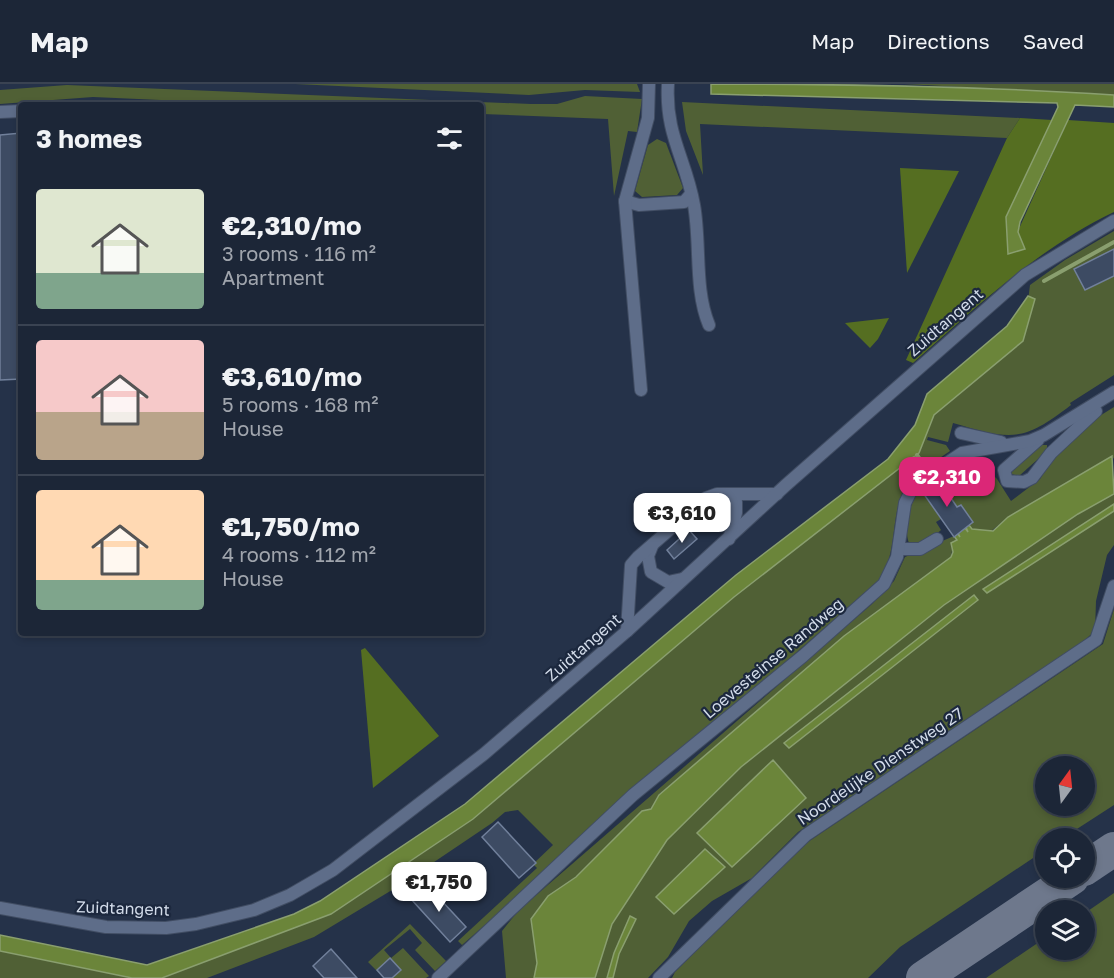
<!DOCTYPE html>
<meta charset="utf-8">
<style>
:root{--surface:#1c2637;--page:#252e3f;--text:#f1f3f6;--muted:#a0a5ad;--line:#3a4352;--accent:#db2777}
body{margin:0;font-family:"Golos Text",sans-serif;background:var(--page);color:var(--text);height:100vh;display:flex;flex-direction:column;font-size:22px;white-space:nowrap}
*{box-sizing:border-box;margin:0}
p{font-size:20px;color:var(--muted)}
.icon{flex:none;width:33px;height:33px;fill:none;stroke:currentColor;stroke-width:2;stroke-linecap:round;stroke-linejoin:round}
.map{position:relative;flex:1;overflow:hidden}
.drawer{position:absolute;left:18px;top:18px;width:466px;height:534px;display:flex;flex-direction:column;background:var(--surface);border-radius:6px;box-shadow:0 3px 9px #0003,0 0 0 2px var(--line)}
.drawer>*{flex:none}
.needle{width:39px;rotate:15deg}
.buttons{position:absolute;left:1035px;top:672px;display:grid;gap:12px}
.buttons a{display:grid;place-items:center;width:60px;height:60px;border-radius:50%;background:var(--surface);box-shadow:0 3px 9px #0003,0 0 0 2px var(--line);font-size:30px}
.price{position:absolute;translate:-50% -51px;padding:0 14px;border-radius:12px;background:#fff;color:#222;font-size:20px;line-height:39px;filter:drop-shadow(0 2px 3px #0008)}
.price::after{content:'';position:absolute;left:50%;top:36px;width:18px;height:14px;margin-left:-9px;background:inherit;clip-path:polygon(0 0,100% 0,50% 100%)}
.price.on{background:var(--accent);color:#fff}
ul{padding:0;list-style:none}
li{display:flex;align-items:center;gap:18px;height:150px;padding:0 18px}
li+li{border-top:2px solid var(--line)}
li span{display:grid;place-items:center;flex:none;width:168px;height:120px;border-radius:6px;color:#555}
li>.icon{margin-inline-start:auto}
span .icon{width:72px;height:72px;fill:#fffc;stroke-width:1}
li b{font-size:26px}
h2{display:flex;justify-content:space-between;align-items:center;height:72px;padding:0 18px;font-size:26px}
header{display:flex;align-items:center;gap:36px;box-sizing:border-box;height:84px;padding:0 30px;background:var(--surface);border-bottom:2px solid var(--line)}
header strong{font-size:28px}
nav{display:flex;gap:33px;margin-inline-start:auto;font-size:21px}
.map>svg:first-child{display:block}
.green{fill:#506035;fill-rule:evenodd}
.forest{fill:#556e21}
.water{fill:#6b853a;stroke:#8a9f6f;stroke-width:1.5}
.lines{fill:none;stroke-linecap:round;stroke-linejoin:round}
.stream{stroke:#8a9f6f;stroke-width:4}
.taxiway{stroke:#6e788c;stroke-width:34}
.building{fill:#3d4b63;stroke:#71809b;stroke-width:1.5}
.minor-casing{stroke:#414d63;stroke-width:14}
.minor{stroke:#5e6d89;stroke-width:12}
.labels{text-anchor:middle;dominant-baseline:central;stroke-width:4.5;stroke-linejoin:round;paint-order:stroke}
.street-label{font-size:16px;fill:#d3dcea;stroke:#1c283e}
</style>
<header>
<strong>Map</strong>
<nav><a>Map</a><a>Directions</a><a>Saved</a></nav>
</header>
<div class="map">
<svg width="1114" height="894" viewBox="0 0 1114 894">
<rect width="100%" height="100%" fill="#253249"/>
<g class="green">
<polygon points="295,0 637,0 640,8 585,6 529,11"/>
<polygon points="904,0 1114,0 1114,11"/>
<polygon points="67,1 531,20 557,20 585,12 642,15 637,48 628,47 614,112 608,35 482,30 482,21 274,21 93,13 0,20 0,6"/>
<polygon points="682,18 1020,34 1007,54 700,40 703,91 686,47"/>
<polygon points="657,55 666,59 683,104 677,111 642,113 635,107 648,61"/>
<path d="M1114 147V291L1070 319 1071 321C1022 359 1011 356 953 339L948 358 928 353 927 356 946 361 950 367 928 382 935 393 965 374 980 371 965 381 967 385 979 377 997 395 1011 417 1040 395 1052 375 1090 338 1114 323V375L1112 372 1008 433 990 448 972 445 969 441 973 438 961 421 954 426 922 381 953 426 946 431 914 386 945 432 942 434 910 388 913 394C886 421 902 466 878 497L462 861 458 857 537 784 533 780 553 761 518 726 505 728 492 739 397 803 314 853 207 894H162L331 830 473 735 734 513 919 369 934 331 1023 257 1030 201 1065 176Z"/>
<polygon points="1041,361 1047,361 1047,367 1019,392 1011,390 1011,386"/>
<path d="M920 405 941 435 936 438 941 446 925 460 909 459C903 444 910 417 920 405Z"/>
<polygon points="1114,410 1114,461 1107,471 1096,517 1095,547 1079,561 798,748 752,794 712,817 689,837 668,873 648,894 595,894 612,840 667,756 741,683 944,521 1078,430"/>
<polygon points="954,452 957,456 953,461 951,473 910,503 659,710 651,725 642,727 576,793 548,812 531,835 537,879 534,894 506,894 502,847 519,826 872,520 894,497 905,473"/>
<path d="M1114 525V721L1063 754H1046L1045 766 900 863 868 894H672L675 888 796 766 1103 560ZM1046 682H1084V722H1046Z"/>
<polygon points="1114,809 1114,894 986,894 1045,854 1046,866 1084,866 1085,829"/>
<polygon points="410,840 446,877 435,887 415,866 422,859 410,845 384,866 391,874 403,864 429,892 426,894 384,894 368,878"/>
<polygon points="0,867 132,894 0,894"/>
</g>
<g class="forest">
<path d="M1020 34 1052 36 1006 133 1008 169 1068 36 1114 39V128C1037 165 976 223 913 279L906 276 1007 54Z"/>
<polygon points="900,84 959,87 907,189"/>
<polygon points="889,234 878,255 870,264 845,239"/>
<polygon points="365,564 439,652 373,704 361,566"/>
</g>
<g class="water">
<path d="M711 0C846 0 980 2 1114 11V23L1075 21 1020 138 1018 148 1025 165 1008 170 1006 133 1058 23 1057 19 711 10Z"/>
<polygon points="1028,212 1035,215 1023,257 934,331 919,369 734,513 473,735 331,830 162,894 132,894 0,867 0,851 147,881 294,830 320,817 465,720 736,491 888,375 915,341 927,310 1007,242"/>
<polygon points="1112,372 1114,410 1078,430 944,521 741,683 667,756 612,840 595,894 534,894 537,879 531,835 548,812 576,793 642,727 651,725 659,711 844,552 951,473 953,468 951,459 957,456 954,452 957,449 960,453 958,449 965,444 968,448 966,443 969,441 972,445 993,447 1008,433"/>
<polygon points="1114,420 1114,427 987,509 983,505"/>
<polygon points="974,511 978,516 789,664 784,659"/>
<polygon points="773,676 806,714 732,783 697,749"/>
<polygon points="705,765 725,783 674,830 656,813"/>
<polygon points="630,832 636,835 619,870 613,894 607,894 614,869"/>
</g>
<g class="lines">
<g class="stream">
<polyline points="1044,197 1114,158"/>
<polyline points="917,371 937,400"/>
<polyline points="914,374 934,402"/>
<polyline points="910,376 930,405"/>
<polyline points="906,379 926,408"/>
</g>
<g class="taxiway">
<polyline points="1084,785 1114,765"/>
<polyline points="923,894 1072,794"/>
</g>
</g>
<g class="building">
<polygon points="21,49 21,295 0,296 0,51"/>
<polygon points="1114,165 1114,192 1085,206 1074,185"/>
<polygon points="938,395 957,423 961,421 973,438 954,453 921,406"/>
<polygon points="689,446 697,455 674,475 667,466"/>
<polygon points="498,738 536,779 519,794 482,753"/>
<polygon points="427,801 466,843 450,858 411,815"/>
<polygon points="331,865 357,894 324,894 313,882"/>
<polygon points="390,874 401,886 392,894 384,894 377,886"/>
</g>
<g class="lines">
<defs>
<g id="minor">
<path d="M668 0C665 51 686 75 694 121 701 160 694 205 709 241"/>
<polyline points="0,28 21,27"/>
<polyline points="625,117 639,121 684,118 691,110"/>
<polyline points="641,306 625,117 648,34 649,0"/>
<polyline points="961,349 1001,358"/>
<polyline points="1038,356 1004,386 1007,397 1024,398 1032,394 1051,369 1096,327"/>
<polyline points="727,410 736,418 736,429 729,455"/>
<polyline points="652,462 648,472 651,488 668,498 682,495"/>
<polyline points="899,465 920,465 937,455"/>
<polyline points="627,547 631,481 638,473 706,414 717,410 777,410"/>
<polyline points="0,824 106,843 166,844 196,840 254,826 290,811 333,786 484,670 627,547 786,401 1025,191 1114,137"/>
<polyline points="438,894 633,711 803,572 884,500 897,473 905,419 914,401 962,369 1030,357 1044,351 1114,308"/>
<polyline points="659,894 806,751 1096,556 1114,502"/>
</g>
</defs>
<use href="#minor" class="minor-casing"/>
<use href="#minor" class="minor"/>
</g>
<g class="labels">
<g class="street-label">
<text transform="translate(945 238) rotate(-41)">Zuidtangent</text>
<text transform="translate(583 563) rotate(-41)">Zuidtangent</text>
<text transform="translate(773 574) rotate(-40)">Loevesteinse Randweg</text>
<text transform="translate(880 682) rotate(-34)">Noordelijke Dienstweg 27</text>
<text transform="translate(123 824) rotate(2)">Zuidtangent</text>
</g>
</g>
</svg>
<div class="buttons">
<a><svg class="needle" viewBox="-14 -14 28 28"><path d="M0-13l5 13h-10z" fill="#e53935"/><path d="M0 13l5-13h-10z" fill="#a0a5ad"/></svg></a>
<a><svg class="icon" aria-label="locate" viewBox="0 0 24 24"><circle cx="12" cy="12" r="6"/><path d="M12 2v4M12 18v4M2 12h4M18 12h4"/></svg></a>
<a><svg class="icon" aria-label="layers" viewBox="0 0 24 24"><path d="M12 4l9 5-9 5-9-5zM3 14l9 5 9-5"/></svg></a>
</div>
<b class="price on" style="left:947px;top:424px">€2,310</b>
<b class="price" style="left:682px;top:460px">€3,610</b>
<b class="price" style="left:439px;top:829px">€1,750</b>
<section class="drawer">
<h2>3 homes<svg class="icon" aria-label="filters" viewBox="0 0 24 24"><path d="M4 7h16M4 17h16"/><circle cx="9" cy="7" r="2"/><circle cx="15" cy="17" r="2"/></svg></h2>
<ul>
<li><span style="background:linear-gradient(#dfe7d0 70%,#7fa58c 0)"><svg class="icon" aria-label="home" viewBox="0 0 24 24"><path d="M3 11l9-7 9 7M6 9v11h12V9"/></svg></span><div><b>€2,310/mo</b><p>3 rooms · 116 m²</p><p>Apartment</p></div></li>
<li><span style="background:linear-gradient(#f6c9c9 60%,#b9a48a 0)"><svg class="icon" aria-label="home" viewBox="0 0 24 24"><path d="M3 11l9-7 9 7M6 9v11h12V9"/></svg></span><div><b>€3,610/mo</b><p>5 rooms · 168 m²</p><p>House</p></div></li>
<li><span style="background:linear-gradient(#ffd9b3 75%,#7fa58c 0)"><svg class="icon" aria-label="home" viewBox="0 0 24 24"><path d="M3 11l9-7 9 7M6 9v11h12V9"/></svg></span><div><b>€1,750/mo</b><p>4 rooms · 112 m²</p><p>House</p></div></li>
</ul>
</section>
</div>
